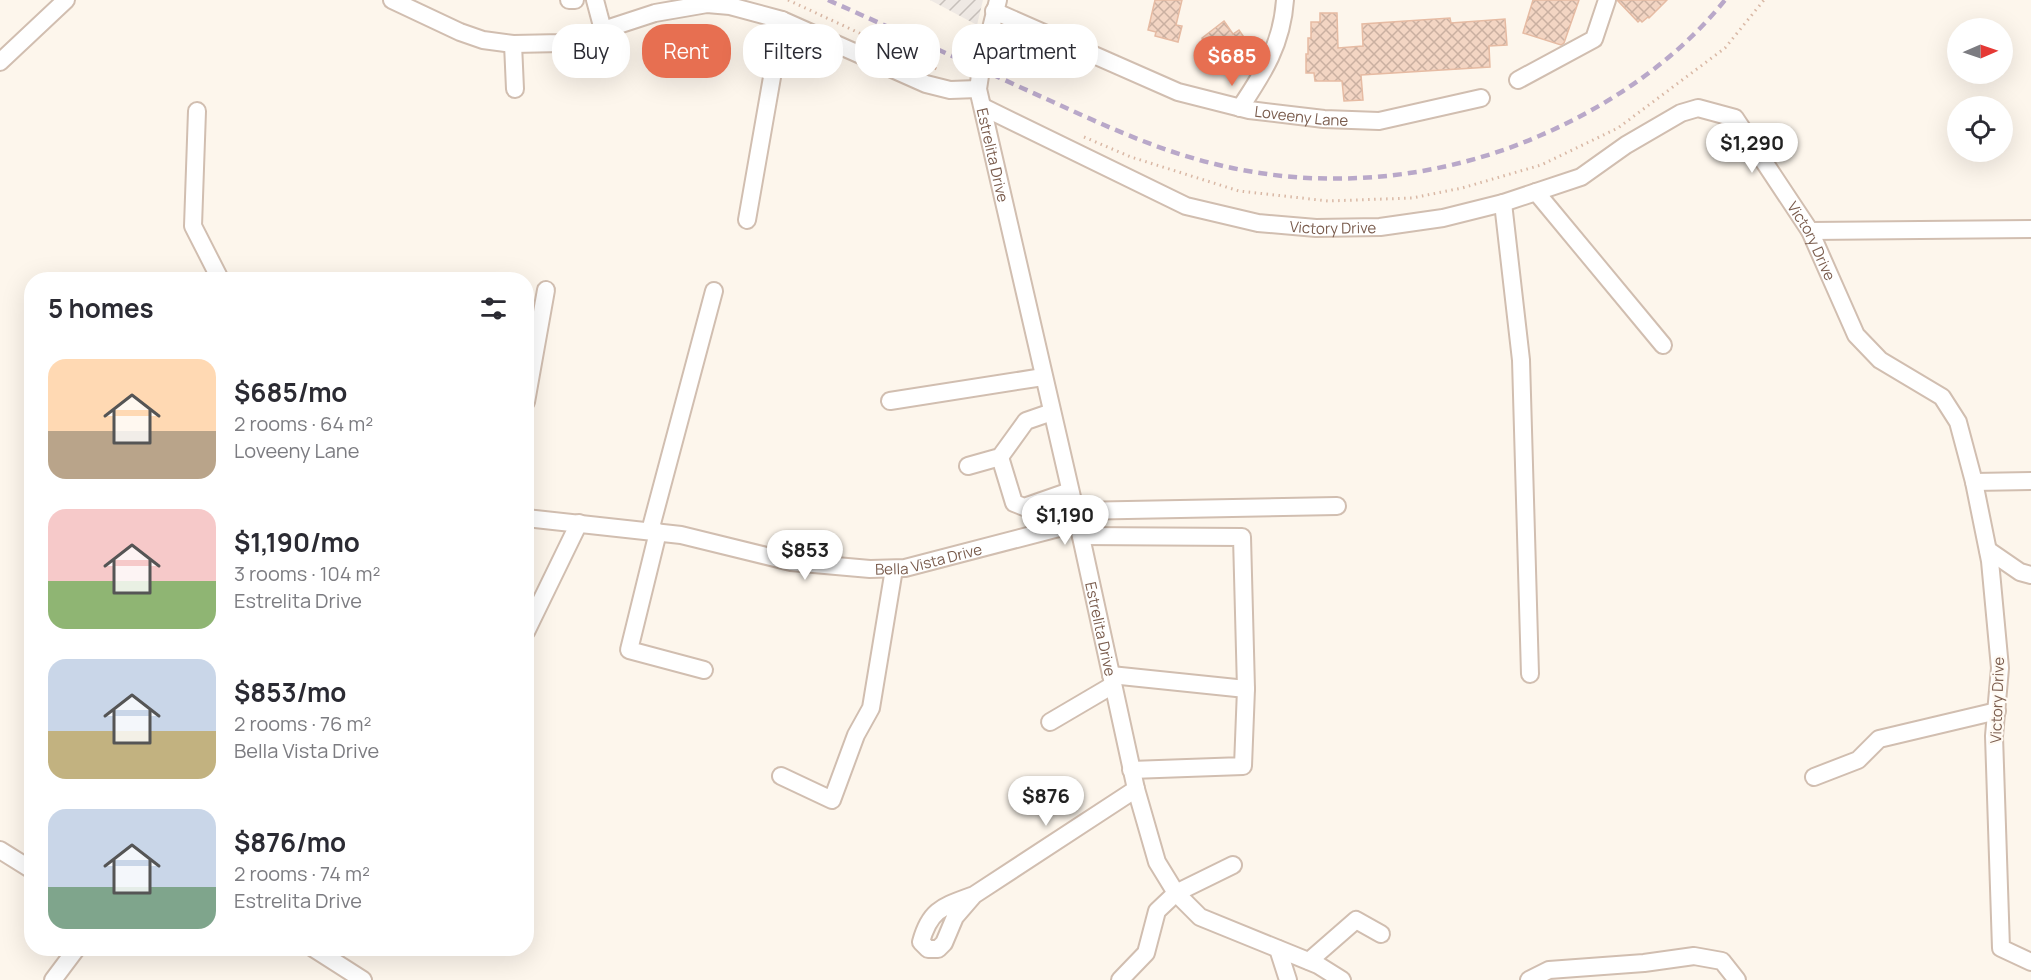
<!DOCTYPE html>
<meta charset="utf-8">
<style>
:root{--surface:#fff;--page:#f2f2f3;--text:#2b2b33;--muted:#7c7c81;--accent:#e76f51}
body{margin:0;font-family:Manrope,sans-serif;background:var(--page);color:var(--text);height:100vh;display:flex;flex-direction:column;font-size:22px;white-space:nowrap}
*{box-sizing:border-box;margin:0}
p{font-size:20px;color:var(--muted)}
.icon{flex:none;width:33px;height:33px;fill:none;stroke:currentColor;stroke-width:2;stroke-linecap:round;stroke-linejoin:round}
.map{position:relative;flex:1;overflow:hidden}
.sheet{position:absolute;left:24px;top:272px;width:510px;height:684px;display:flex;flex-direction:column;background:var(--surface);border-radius:24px;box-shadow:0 6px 24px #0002}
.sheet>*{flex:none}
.hud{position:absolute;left:552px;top:24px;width:570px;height:54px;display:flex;gap:12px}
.needle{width:39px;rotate:88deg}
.controls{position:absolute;left:1947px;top:18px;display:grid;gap:12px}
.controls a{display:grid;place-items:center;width:66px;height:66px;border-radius:50%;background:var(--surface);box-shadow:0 6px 24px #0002;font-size:30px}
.price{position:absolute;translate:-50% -51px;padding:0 14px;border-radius:21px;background:#fff;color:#222;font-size:20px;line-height:39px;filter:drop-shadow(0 2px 3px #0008)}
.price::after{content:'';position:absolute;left:50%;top:36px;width:18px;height:14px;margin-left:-9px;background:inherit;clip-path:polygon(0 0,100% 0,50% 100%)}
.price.active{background:var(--accent);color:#fff}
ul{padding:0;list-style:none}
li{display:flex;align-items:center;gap:18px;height:150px;padding:0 24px}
li span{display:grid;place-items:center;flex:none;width:168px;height:120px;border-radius:18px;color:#555}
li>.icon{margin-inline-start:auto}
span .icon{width:72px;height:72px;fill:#fffc;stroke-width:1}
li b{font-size:26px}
h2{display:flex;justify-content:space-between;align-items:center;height:72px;padding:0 24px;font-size:26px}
.pill{padding:0 21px;border-radius:24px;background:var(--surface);box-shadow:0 6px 24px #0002;font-size:21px;line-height:54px}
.pill.active{background:var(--accent);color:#fff}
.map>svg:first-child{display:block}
.industrial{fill:url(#industrial-furrows)}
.building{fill:url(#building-cross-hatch);stroke:#e6bba3;stroke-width:1.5}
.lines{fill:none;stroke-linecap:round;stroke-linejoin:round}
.minor-casing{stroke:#d1beb0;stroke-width:20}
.path{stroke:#d9b8a5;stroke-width:3;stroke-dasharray:1.5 4.5;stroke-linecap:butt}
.minor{stroke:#fff;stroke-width:16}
.rail{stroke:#b9a8c9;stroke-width:4.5;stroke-dasharray:9 6;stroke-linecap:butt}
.labels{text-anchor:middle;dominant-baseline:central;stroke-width:4.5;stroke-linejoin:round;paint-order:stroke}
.street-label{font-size:15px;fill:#7a5c4d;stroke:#fffaf3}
</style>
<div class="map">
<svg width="2031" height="980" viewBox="0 0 2031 980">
<defs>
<pattern id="industrial-furrows" width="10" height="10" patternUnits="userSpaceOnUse" patternTransform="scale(1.5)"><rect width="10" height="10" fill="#efe9e4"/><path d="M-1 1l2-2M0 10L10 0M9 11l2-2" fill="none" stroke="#c7c0bb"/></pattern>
<pattern id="building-cross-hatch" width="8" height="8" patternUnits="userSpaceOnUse" patternTransform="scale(1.5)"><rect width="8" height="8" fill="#f3d5c3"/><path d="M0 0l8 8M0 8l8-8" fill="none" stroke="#cab0a1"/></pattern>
</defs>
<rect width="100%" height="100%" fill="#fdf6ec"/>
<polygon class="industrial" points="930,0 983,0 977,25"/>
<g class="building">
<polygon points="1155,0 1182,0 1176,25 1182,26 1178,42 1155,36 1156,32 1148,30"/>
<polygon points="1533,0 1579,0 1564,43 1561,45 1523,33"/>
<polygon points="1617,0 1667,0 1649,18 1648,17 1642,22 1640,20 1638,22"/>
<polygon points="1320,13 1337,13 1338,48 1363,46 1362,24 1450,18 1451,23 1505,19 1507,45 1489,46 1490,67 1361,75 1363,100 1344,101 1342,81 1315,81 1314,73 1306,73 1306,54 1308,54 1308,38 1311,38 1311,22 1320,22"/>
<polygon points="1224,21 1233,34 1239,30 1248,43 1217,68 1204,51 1204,48 1208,45 1202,38"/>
</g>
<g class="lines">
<defs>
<g id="minor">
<polyline points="392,0 460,32 483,40 513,44 562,43 585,40 603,30 655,13 707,4 730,6 782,20 926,84 950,90 978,89"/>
<polyline points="569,0 575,0"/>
<polyline points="595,0 603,30"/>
<path id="s1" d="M998 0 981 69 978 89 1078 523 1136 789 1157 862 1176 893 1200 917 1318 965 1342 980"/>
<path id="s2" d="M994 11 1178 92 1249 110 1324 119 1379 121 1481 98"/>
<polyline points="513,44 515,89"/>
<polyline points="0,62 66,0"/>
<polyline points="1518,80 1594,39 1607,0"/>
<path id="s3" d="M983 107 1186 206 1258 223 1316 228 1380 227 1443 218 1503 203 1581 177 1626 145 1681 113 1698 108 1735 118 1810 231 1856 335 1880 360 1942 397 1958 422 1974 482 1990 561 2000 668 1994 736 2001 948 2031 962"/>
<path d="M1240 108C1264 72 1282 44 1285 0"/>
<polyline points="197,111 193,226 220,279"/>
<polyline points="1536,192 1663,345"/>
<polyline points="1503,203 1521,360 1530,674"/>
<polyline points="747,220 782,20"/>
<polyline points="1810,231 2031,229"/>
<polyline points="890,401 1043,377"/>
<polyline points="526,402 546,290"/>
<polyline points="1000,457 1014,503 1024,507 1070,491"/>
<polyline points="968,466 1000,457 1026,421 1052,412"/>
<polyline points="1974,482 2031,481"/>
<polyline points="1075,511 1337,506"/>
<path id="s4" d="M526 518 681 535 791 562 870 569 905 568 1078 523"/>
<polyline points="650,531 714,291"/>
<polyline points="658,532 629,650 704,670"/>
<polyline points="1081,536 1242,537 1246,689 1243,766 1131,770"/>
<polyline points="1988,550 2020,572 2031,575"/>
<polyline points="526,632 579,523"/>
<polyline points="1111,675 1246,689"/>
<polyline points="1050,722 1113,685"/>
<polyline points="781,776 832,800 856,735 871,708 894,569"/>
<polyline points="1814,777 1858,760 1879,739 1997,711"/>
<polyline points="0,850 32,870"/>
<path d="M974 895C945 906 930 908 921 942L928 949H938L944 943 955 917 974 895 1136 789"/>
<polyline points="313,948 363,980"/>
<polyline points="1278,949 1288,980"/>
<polyline points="1309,961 1356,920 1381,934"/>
<polyline points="53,980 77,948"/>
<polyline points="1120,980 1146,953 1157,911 1176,893 1233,865"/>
<polyline points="1529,980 1549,970 1644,963 1694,956 1722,961 1737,980"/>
</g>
</defs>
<use href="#minor" class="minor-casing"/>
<g class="path">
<polyline points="788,0 939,70"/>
<polyline points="1084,137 1131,157 1239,191 1328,201 1412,198 1462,188 1541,165 1618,128 1725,48 1764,0"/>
</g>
<use href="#minor" class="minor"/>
<path class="rail" d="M828 0C893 29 957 58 1022 88 1085 116 1148 148 1215 164 1322 191 1438 180 1539 136 1609 106 1677 60 1725 0"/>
</g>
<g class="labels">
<g class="street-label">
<text stroke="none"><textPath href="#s2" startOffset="327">Loveeny Lane</textPath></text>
<text stroke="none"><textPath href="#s1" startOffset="159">Estrelita Drive</textPath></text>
<text stroke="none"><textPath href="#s3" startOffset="375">Victory Drive</textPath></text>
<text stroke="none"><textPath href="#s3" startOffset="950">Victory Drive</textPath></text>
<text stroke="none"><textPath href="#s4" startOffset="408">Bella Vista Drive</textPath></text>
<text stroke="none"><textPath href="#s1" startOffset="645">Estrelita Drive</textPath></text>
<text transform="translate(1997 700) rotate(-88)">Victory Drive</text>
</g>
</g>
</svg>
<div class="controls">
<a><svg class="needle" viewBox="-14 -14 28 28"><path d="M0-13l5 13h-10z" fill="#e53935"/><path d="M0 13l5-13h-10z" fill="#7c7c81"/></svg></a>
<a><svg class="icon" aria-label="locate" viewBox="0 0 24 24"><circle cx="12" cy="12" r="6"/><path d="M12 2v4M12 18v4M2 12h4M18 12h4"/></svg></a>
</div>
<b class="price active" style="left:1232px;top:87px">$685</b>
<b class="price" style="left:1752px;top:174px">$1,290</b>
<b class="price" style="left:1065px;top:546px">$1,190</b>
<b class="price" style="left:805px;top:581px">$853</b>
<b class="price" style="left:1046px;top:827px">$876</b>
<div class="hud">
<a class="pill">Buy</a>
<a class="pill active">Rent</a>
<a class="pill">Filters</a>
<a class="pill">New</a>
<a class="pill">Apartment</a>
</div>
<section class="sheet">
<h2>5 homes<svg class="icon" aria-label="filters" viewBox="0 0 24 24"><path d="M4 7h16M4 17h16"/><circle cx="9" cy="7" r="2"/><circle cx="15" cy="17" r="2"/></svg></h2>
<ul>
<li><span style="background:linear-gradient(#ffd9b3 60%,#b9a48a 0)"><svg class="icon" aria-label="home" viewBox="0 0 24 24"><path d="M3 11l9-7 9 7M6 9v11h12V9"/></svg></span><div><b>$685/mo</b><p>2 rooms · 64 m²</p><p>Loveeny Lane</p></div></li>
<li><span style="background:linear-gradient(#f6c9c9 60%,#8fb573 0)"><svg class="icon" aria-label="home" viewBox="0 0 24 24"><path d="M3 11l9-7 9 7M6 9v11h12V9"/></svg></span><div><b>$1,190/mo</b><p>3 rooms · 104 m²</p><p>Estrelita Drive</p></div></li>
<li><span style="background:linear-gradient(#c9d6e8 60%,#c2b280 0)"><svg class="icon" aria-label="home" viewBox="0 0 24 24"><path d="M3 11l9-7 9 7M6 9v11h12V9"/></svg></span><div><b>$853/mo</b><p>2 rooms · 76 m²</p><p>Bella Vista Drive</p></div></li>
<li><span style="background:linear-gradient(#c9d6e8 65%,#7fa58c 0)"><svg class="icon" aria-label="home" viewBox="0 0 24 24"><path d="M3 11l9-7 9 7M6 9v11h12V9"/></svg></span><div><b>$876/mo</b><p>2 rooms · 74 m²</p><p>Estrelita Drive</p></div></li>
</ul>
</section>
</div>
